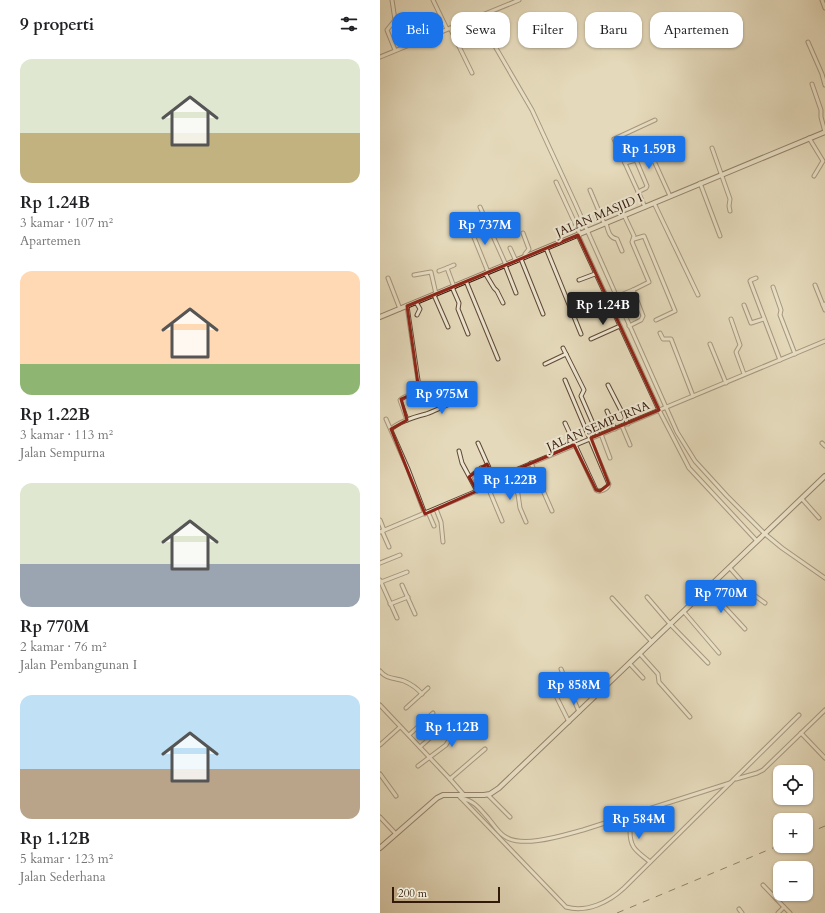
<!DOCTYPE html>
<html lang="id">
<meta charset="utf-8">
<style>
:root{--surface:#fff;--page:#f6f6f6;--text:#202124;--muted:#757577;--accent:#1a73e8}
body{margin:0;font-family:Cardo,serif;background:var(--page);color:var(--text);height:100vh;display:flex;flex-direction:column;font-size:15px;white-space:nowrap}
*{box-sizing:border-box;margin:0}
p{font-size:13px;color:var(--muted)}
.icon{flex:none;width:22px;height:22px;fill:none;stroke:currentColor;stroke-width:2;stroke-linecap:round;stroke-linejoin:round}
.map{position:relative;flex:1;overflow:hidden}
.panel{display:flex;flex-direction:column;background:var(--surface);width:380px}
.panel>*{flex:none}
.banner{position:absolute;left:12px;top:12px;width:373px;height:36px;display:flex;gap:8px}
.tools{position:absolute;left:393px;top:765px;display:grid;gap:8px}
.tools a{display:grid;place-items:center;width:40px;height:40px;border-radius:8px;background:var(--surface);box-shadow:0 1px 3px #0004;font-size:20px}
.scale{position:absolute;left:12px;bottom:10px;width:108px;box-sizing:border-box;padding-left:4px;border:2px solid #331909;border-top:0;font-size:11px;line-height:14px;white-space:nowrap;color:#331909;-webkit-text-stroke:3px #ede6d2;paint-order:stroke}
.price{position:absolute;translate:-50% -34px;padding:0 9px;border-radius:4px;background:var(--accent);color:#fff;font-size:13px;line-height:26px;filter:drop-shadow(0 1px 2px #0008)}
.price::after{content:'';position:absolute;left:50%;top:24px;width:12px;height:9px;margin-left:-6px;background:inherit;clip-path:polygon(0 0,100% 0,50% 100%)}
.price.active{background:#222;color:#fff}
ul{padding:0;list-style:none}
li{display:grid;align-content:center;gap:8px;height:212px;padding:0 20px}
li span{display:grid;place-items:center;height:124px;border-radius:12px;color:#555}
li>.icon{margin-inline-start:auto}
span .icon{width:72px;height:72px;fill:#fffc;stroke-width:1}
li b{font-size:17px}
h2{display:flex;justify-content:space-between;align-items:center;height:48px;padding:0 20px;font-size:17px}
.pill{padding:0 14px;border-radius:12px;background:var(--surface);box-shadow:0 1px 3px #0004;font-size:14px;line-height:36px}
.pill.active{background:var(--accent);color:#fff}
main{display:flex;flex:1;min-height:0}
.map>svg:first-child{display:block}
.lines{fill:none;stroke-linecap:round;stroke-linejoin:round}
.minor-casing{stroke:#5f4935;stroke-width:5}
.secondary-casing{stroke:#331909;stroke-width:6}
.minor{stroke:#ede6d2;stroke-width:3}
.secondary{stroke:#ede6d2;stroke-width:4}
.rail{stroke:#331909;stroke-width:1;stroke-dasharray:7 7;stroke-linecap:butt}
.marked{fill:none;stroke:#8f2418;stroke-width:3;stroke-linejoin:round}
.labels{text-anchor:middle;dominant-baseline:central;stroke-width:4;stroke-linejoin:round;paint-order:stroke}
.street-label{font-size:12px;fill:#331909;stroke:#ede6d2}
</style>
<main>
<section class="panel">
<h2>9 properti<svg class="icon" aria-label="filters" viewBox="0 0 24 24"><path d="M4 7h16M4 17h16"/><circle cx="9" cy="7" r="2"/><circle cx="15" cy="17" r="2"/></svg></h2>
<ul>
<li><span style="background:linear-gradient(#dfe7d0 60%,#c2b280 0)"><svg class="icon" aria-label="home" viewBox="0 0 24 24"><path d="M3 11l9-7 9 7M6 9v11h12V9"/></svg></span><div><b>Rp 1.24B</b><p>3 kamar · 107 m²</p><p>Apartemen</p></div></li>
<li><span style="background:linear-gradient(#ffd9b3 75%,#8fb573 0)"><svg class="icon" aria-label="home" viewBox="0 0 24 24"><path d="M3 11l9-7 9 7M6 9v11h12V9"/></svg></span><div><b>Rp 1.22B</b><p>3 kamar · 113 m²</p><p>Jalan Sempurna</p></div></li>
<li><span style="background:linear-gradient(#dfe7d0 65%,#9aa5b1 0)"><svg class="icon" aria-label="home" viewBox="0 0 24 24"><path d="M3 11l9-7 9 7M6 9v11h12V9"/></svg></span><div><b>Rp 770M</b><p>2 kamar · 76 m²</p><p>Jalan Pembangunan I</p></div></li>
<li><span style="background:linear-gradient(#bfe0f5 60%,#b9a48a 0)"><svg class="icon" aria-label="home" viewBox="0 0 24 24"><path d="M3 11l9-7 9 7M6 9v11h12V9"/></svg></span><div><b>Rp 1.12B</b><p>5 kamar · 123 m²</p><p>Jalan Sederhana</p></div></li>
</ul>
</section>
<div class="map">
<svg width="445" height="913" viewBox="0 0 445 913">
<rect width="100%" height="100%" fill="#e4d9ba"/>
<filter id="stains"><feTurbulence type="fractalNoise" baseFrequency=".005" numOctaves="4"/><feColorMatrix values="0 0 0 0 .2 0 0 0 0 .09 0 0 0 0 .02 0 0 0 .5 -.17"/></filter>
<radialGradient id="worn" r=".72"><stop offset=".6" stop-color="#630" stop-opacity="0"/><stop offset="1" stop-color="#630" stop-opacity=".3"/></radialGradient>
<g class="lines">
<defs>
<g id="minor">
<polyline points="12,0 15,20 7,30 15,50"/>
<polyline points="53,0 67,29"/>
<polyline points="442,0 445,8"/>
<polyline points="98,17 152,110 195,203 297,432 315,461 347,496 385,534 402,548 445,578"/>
<polyline points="70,28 92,73"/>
<polyline points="428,42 442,74 445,85"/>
<polyline points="0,57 139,0"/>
<polyline points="432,84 441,110 441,117 445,132"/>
<polyline points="429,138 443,161 434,176"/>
<polyline points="265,141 290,196"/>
<polyline points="332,148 350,199 349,206 350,211"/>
<polyline points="269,150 279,146"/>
<polyline points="245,163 256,160 267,186 266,188 258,192"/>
<polyline points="176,182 200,234"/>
<polyline points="320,183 340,236"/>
<polyline points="210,190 224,223"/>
<polyline points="274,203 318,295"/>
<polyline points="100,207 126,265"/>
<polyline points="265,207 234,139 275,120"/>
<polyline points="244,215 254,236 252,242 269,282 253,290 263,316 261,320 249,326"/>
<path d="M226 223C228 230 229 238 237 239L242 251"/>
<polyline points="89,225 108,272"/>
<polyline points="143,233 149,249 145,254 145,257"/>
<polyline points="198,235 279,410 309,468 377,541"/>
<polyline points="254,239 264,236 295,311 276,320"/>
<polyline points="130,248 136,261"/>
<polyline points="166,248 201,334"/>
<polyline points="141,259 163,314"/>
<polyline points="74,265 67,268 74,287"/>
<polyline points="125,265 136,293"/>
<polyline points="59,271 67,268"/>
<polyline points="105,273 114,288 117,291 123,303"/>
<polyline points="34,275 51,272 56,294"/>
<polyline points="8,278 20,309"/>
<polyline points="376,278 371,280 370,281 400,360"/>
<polyline points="199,280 215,274"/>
<polyline points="86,281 118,359"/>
<polyline points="435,285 443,305"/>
<polyline points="72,287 79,303 78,309 88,334"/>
<polyline points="393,287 401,310 400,315 415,354"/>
<polyline points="54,295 68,327"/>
<polyline points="236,297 253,290"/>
<polyline points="36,302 40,309 37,315"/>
<polyline points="445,304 443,305 445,310"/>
<polyline points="364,305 371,323 384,319"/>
<path d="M27 306 39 387V390C33 395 25 395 20 400L27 420"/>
<polyline points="206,306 226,296"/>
<polyline points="351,319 360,345 356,352 364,374"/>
<polyline points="280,333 283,339 291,339 313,396"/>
<polyline points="211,339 240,326"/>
<polyline points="330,344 346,383"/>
<polyline points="183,348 204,390 201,396 218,435"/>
<polyline points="165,364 186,354"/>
<path d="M185 380 226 477 229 484C228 489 220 493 216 490L185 423"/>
<polyline points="228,385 248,424"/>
<polyline points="227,411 235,429"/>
<polyline points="6,419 28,469 45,514"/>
<polyline points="242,426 250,445"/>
<path d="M11 429C20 421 34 417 46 414 55 411 64 406 73 403"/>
<polyline points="221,434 230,458"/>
<polyline points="98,443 114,479"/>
<polyline points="442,443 445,446"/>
<polyline points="79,451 82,463 97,491"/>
<polyline points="151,463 172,511"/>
<polyline points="128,473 138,494 140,508 146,522"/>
<polyline points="90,477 101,468 108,466"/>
<polyline points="107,485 122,521"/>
<polyline points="422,499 439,518"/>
<polyline points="56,509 61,522 63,542"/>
<polyline points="48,512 54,526"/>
<polyline points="0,520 4,530"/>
<polyline points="2,531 9,547"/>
<polyline points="0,532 97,491 114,479 445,341"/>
<polyline points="0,563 20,555"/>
<polyline points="350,568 374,595 385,603"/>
<polyline points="0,580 17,618"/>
<polyline points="1,582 27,572"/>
<polyline points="22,585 35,614"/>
<polyline points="328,589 365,629"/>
<polyline points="267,597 291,625 328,663"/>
<polyline points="232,598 272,642"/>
<polyline points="10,604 28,597"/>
<polyline points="304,612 339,653"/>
<polyline points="260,654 278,674 279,682 310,717"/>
<polyline points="250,664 263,678"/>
<polyline points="181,669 199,712"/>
<path d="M0 671C6 679 15 678 24 681 31 684 37 688 42 694"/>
<polyline points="173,690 189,722"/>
<polyline points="0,705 70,779 84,795"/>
<polyline points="26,708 48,688"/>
<polyline points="421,733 445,758"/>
<polyline points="29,735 53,713"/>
<polyline points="0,745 20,727"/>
<polyline points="40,747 58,731"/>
<polyline points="38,766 66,745 72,735 97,719"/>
<polyline points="0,774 16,796"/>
<polyline points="70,779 105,749"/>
<polyline points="356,779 377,773 383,770 445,710"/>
<path d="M78 795 186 907C207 913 229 902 244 888L419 715"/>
<polyline points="108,795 130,817"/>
<path d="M81 798C95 801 99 808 108 818 113 824 118 832 124 836 142 849 184 835 203 830L350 783"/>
<polyline points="0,817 16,834"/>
<path d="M246 825 250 831C250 849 257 851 270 862"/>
<polyline points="383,885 404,907"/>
<polyline points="359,909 362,913"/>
<polyline points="398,913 404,907 410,913"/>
</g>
<g id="secondary">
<polyline points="0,317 445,132"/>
<polyline points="0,848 57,798 63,795 104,795 110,794 119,788 445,476"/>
</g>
</defs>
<use href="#minor" class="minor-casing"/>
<use href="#secondary" class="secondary-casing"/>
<use href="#minor" class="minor"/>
<use href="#secondary" class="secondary"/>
<g class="rail">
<polyline points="426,834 445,826"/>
<polyline points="237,913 400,845"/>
</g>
</g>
<path d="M0 0H445V913H0ZM198 235 279 410 211 438 229 484 220 491 216 490 194 445 114 479 107 464 89 477 97 491 45 514 11 429 27 420 21 399 39 391 27 306Z" fill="#e4d9ba" fill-opacity=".55" fill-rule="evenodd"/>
<path class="marked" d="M198 235 279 410 211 438 229 484 220 491 216 490 194 445 114 479 107 464 89 477 97 491 45 514 11 429 27 420 21 399 39 391 27 306Z"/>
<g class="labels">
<g class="street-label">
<text transform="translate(219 215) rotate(-23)">JALAN MASJID I</text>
<text transform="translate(218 426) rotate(-23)">JALAN SEMPURNA</text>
</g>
</g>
<rect width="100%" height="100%" filter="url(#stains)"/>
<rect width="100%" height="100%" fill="url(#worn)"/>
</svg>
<div class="tools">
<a><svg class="icon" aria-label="locate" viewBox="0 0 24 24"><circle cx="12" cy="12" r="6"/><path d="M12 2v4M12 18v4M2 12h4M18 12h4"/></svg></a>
<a>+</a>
<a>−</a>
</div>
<div class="scale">200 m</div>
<b class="price" style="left:269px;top:170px">Rp 1.59B</b>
<b class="price" style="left:105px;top:246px">Rp 737M</b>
<b class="price active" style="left:223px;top:326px">Rp 1.24B</b>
<b class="price" style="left:62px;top:415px">Rp 975M</b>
<b class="price" style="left:130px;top:501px">Rp 1.22B</b>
<b class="price" style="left:341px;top:614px">Rp 770M</b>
<b class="price" style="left:194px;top:706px">Rp 858M</b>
<b class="price" style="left:72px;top:748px">Rp 1.12B</b>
<b class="price" style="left:259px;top:840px">Rp 584M</b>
<div class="banner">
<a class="pill active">Beli</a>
<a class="pill">Sewa</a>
<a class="pill">Filter</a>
<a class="pill">Baru</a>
<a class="pill">Apartemen</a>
</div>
</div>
</main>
